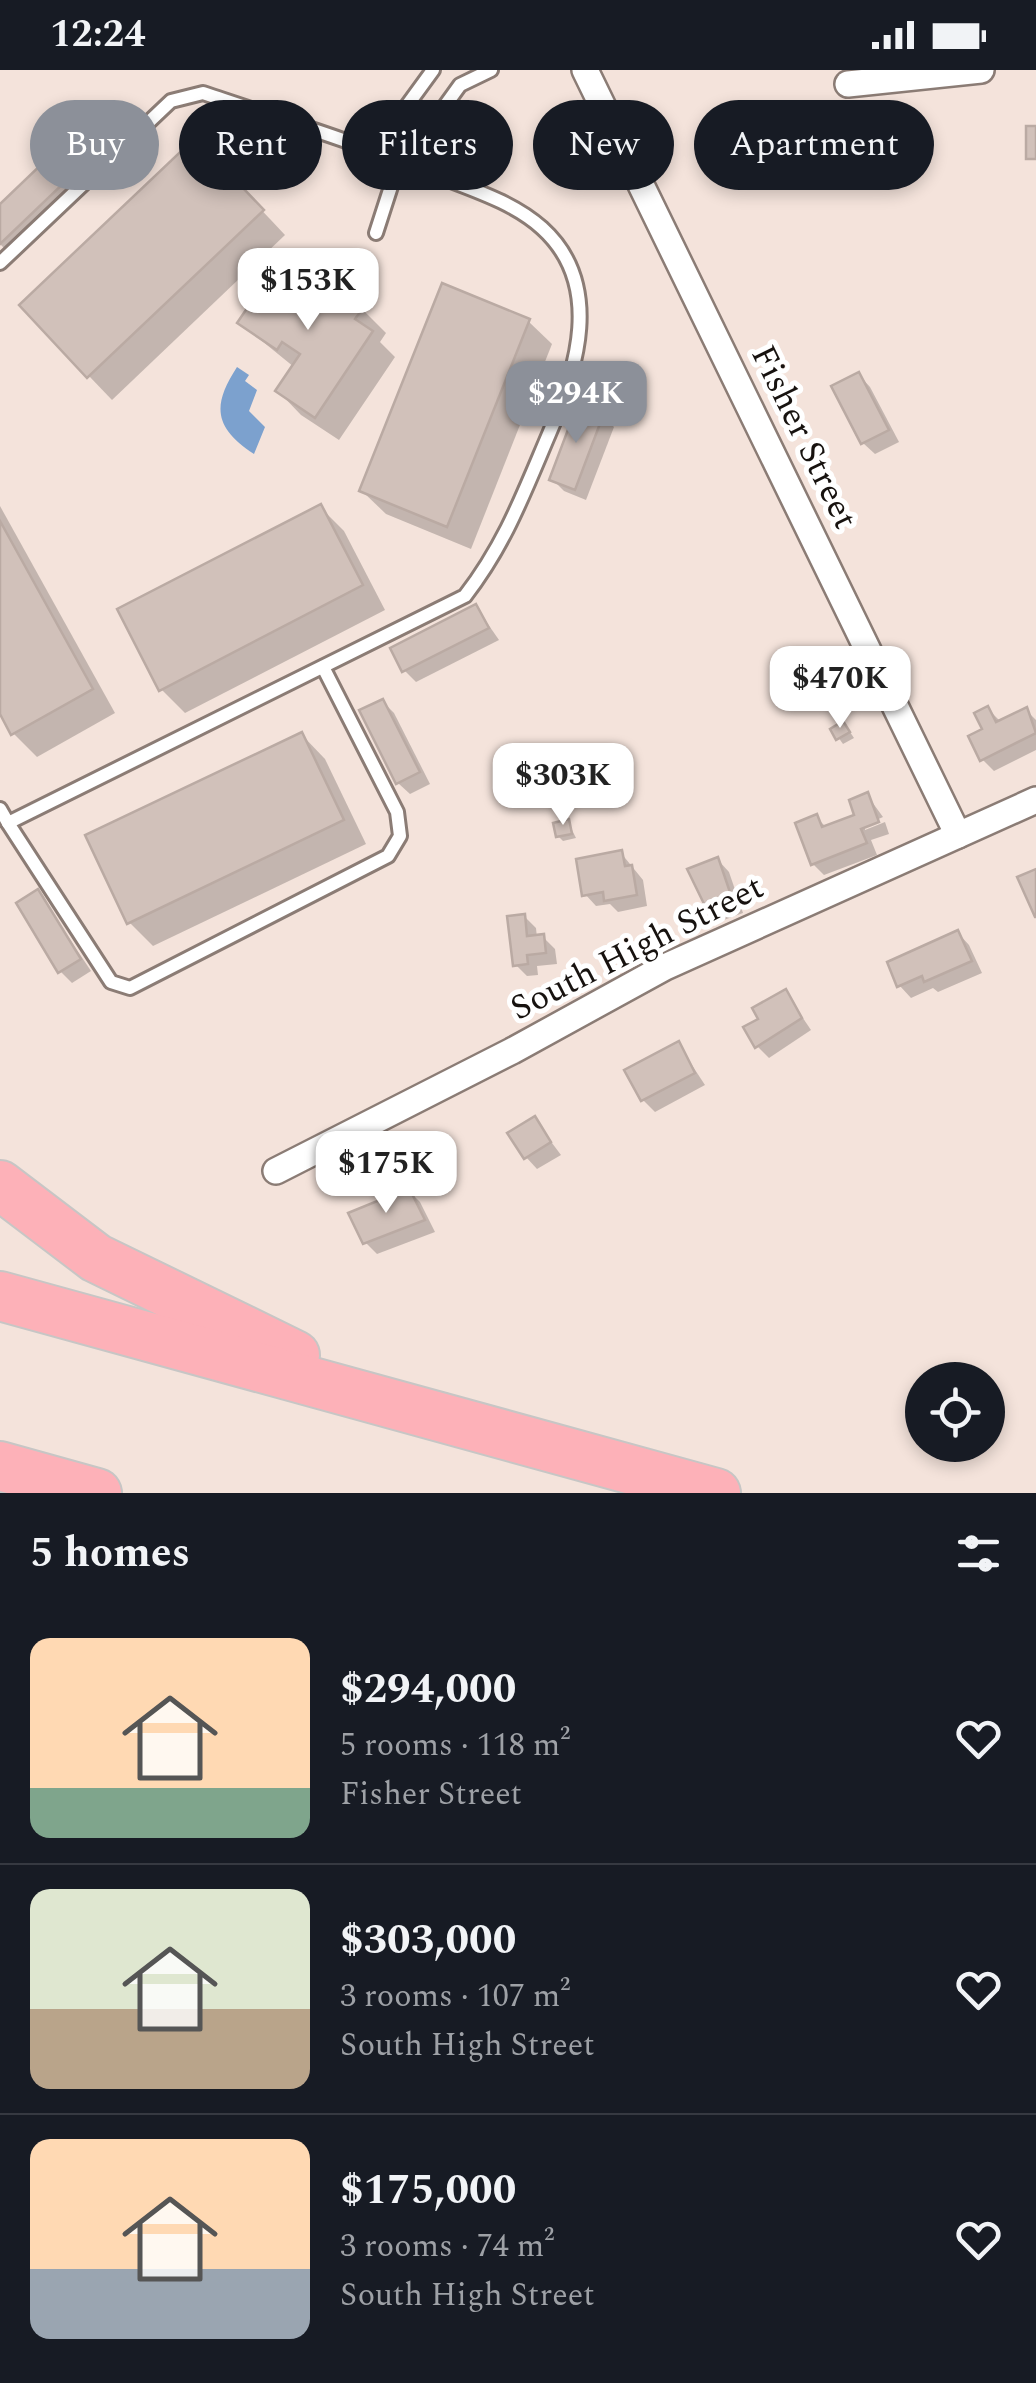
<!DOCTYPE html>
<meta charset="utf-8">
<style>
:root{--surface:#171b24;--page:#20242c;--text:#f1f3f6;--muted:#9ea1a6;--line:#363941;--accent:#8c9099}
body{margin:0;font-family:Spectral,serif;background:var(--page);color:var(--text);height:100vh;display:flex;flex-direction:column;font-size:38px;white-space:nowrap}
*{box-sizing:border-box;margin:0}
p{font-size:32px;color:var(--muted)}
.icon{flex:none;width:55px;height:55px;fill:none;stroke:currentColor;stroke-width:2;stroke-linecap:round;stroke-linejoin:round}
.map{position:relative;height:1423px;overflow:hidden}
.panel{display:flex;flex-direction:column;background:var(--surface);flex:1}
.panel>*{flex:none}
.top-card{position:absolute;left:30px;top:30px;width:978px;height:90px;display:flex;gap:20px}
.buttons{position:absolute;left:905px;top:1292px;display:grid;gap:20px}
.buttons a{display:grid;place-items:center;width:100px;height:100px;border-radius:50%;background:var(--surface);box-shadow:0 5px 15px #0003;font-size:50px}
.price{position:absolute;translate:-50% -85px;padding:0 22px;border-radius:20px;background:#fff;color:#222;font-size:32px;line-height:65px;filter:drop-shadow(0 2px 5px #0008)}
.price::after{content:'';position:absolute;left:50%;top:60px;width:30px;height:22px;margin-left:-15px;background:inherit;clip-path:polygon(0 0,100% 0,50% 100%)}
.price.selected{background:var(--accent);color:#fff}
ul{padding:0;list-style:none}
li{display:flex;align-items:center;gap:30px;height:250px;padding:0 30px}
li+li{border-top:2px solid var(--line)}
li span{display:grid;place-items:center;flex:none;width:280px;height:200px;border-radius:20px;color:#555}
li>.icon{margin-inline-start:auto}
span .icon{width:120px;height:120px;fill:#fffc;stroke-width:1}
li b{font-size:42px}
h2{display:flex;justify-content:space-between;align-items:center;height:120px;padding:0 30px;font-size:42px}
.tag{padding:0 35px;border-radius:45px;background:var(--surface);box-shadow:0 5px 15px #0003;font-size:35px;line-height:90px}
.tag.selected{background:var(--accent);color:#fff}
.status{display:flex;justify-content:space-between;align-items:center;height:70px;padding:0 50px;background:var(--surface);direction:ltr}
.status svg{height:28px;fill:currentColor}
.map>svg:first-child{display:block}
.water{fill:#7ca1ce}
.shadow{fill:#0003}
.building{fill:#d1c1ba;stroke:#baaaa3;stroke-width:2.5}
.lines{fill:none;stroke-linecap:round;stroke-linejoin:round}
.service-casing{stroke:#8b7c75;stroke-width:18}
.minor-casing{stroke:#8b7c75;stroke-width:30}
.motorway-casing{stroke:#c7c6c5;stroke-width:52}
.service{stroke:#fff;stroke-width:12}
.minor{stroke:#fff;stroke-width:25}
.motorway{stroke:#fdb1b8;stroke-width:48}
.labels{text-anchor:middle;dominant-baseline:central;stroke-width:10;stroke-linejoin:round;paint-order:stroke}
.street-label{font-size:35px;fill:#17120f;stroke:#fff}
</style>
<div class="status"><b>12:24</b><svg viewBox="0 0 49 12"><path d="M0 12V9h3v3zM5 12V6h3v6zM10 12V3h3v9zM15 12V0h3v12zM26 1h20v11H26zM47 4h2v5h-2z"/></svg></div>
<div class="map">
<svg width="1036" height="1423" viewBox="0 0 1036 1423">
<rect width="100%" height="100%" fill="#f4e3db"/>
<path class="water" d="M237 297 249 305 245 311 257 320 249 341 265 357 254 384C215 358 211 337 237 297Z"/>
<g class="shadow">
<polygon points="48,91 78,122 12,186 0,174 0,138"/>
<polygon points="219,95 285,165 112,330 89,306"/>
<polygon points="294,211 362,239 386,263 380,272 395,287 339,370 301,345 278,321 294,297 240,253"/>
<polygon points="528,251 552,274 471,479 386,444 362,421"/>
<polygon points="859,305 870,317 899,372 875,384 863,373"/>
<polygon points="602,345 614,357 586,430 564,421 552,409"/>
<polygon points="0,436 115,643 37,687 13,663 0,639"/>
<polygon points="320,437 344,461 385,540 185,643 161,619"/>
<polygon points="476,537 499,570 416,612 404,600"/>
<polygon points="383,632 394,643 430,714 410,724 398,713"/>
<polygon points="988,639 1001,652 1026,640 1036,650 1036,680 994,701 982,689"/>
<polygon points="848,659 854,668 843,674 833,660"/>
<polygon points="302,665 325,689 366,774 153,876 129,852"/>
<polygon points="600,709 608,727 588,732 582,727"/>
<polygon points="867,725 883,747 865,755 865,760 885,752 889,764 871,770 877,785 824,805 813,794 816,747 827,758 858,746"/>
<polygon points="568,752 576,768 563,771 558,766"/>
<polygon points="621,783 643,810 647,836 618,842 610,834 596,836 585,824"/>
<polygon points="718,790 729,802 743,843 721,851 709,839"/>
<polygon points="38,822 91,901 72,913 60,901"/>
<polygon points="524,846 536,858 537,868 543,867 555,879 557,894 537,896 538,905 527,906 516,895"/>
<polygon points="958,863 969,875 982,903 938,922 933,918 911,928 900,916 890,893"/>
<polygon points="786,923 811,960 769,988 757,976 761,950"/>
<polygon points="678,974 705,1015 655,1042 643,1030"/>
<polygon points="534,1049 561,1085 537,1099 526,1087"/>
<polygon points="409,1121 420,1132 435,1162 377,1184 365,1172"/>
</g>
<g class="building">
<rect x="1026" y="56" width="10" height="33"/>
<polygon points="195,68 264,140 87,308 19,235"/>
<polygon points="48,88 68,109 0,174 0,134"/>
<polygon points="276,196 294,208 302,196 364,237 355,249 373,261 315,348 275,321 300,284 282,272 277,280 237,253"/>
<polygon points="442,213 530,249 447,457 359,421"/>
<polygon points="859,302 889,360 861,374 831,316"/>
<polygon points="578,333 604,343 575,420 549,410"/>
<polygon points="321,434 363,515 159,621 117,539"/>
<polygon points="0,451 93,619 11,665 0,644"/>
<polygon points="476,534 489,558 402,602 390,578"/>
<polygon points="383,629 420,702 396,714 359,640"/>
<polygon points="988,636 996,652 1027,637 1036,663 980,691 968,666 982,659 974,643"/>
<polygon points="843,651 850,662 836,670 830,659"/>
<polygon points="302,662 344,750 127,854 85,765"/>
<polygon points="601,706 605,722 580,728 576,712"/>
<polygon points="868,722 879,752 861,759 867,773 811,795 795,753 817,744 822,757 854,745 849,730"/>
<polygon points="569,749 572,764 556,767 553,753"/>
<polygon points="622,780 625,796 632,795 637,825 604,831 603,822 582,826 576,789"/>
<polygon points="718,787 733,831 707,840 687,799"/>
<polygon points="1036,799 1036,847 1035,847 1017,807"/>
<polygon points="38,819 81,889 58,903 16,833"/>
<polygon points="525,844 527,866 544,864 546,883 527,885 528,894 513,896 507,846"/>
<polygon points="958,860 972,891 924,912 922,906 897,917 887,892"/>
<polygon points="786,919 802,948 755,978 743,957 758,949 752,938"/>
<polygon points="679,971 695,1003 641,1031 624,1000"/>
<polygon points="535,1046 551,1072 524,1089 507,1063"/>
<polygon points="409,1118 425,1150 363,1174 348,1143"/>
</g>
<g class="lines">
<defs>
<g id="service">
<polyline points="405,73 424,65 460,15 491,0"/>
<polyline points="376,163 405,73 398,48 433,0"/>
<path d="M0 193 171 31 203 23C280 49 358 73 433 104 470 119 512 131 542 158 604 214 577 300 549 364 523 425 505 474 465 526L8 753 0 739"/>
<polyline points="8,753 111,912 130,918 388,786 400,766 397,742 323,597"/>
</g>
<g id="minor">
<polyline points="585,0 958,765"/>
<polyline points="848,14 981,0"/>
<polyline points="276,1101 512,981 665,897 1036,730"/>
</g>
<g id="motorway">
<polyline points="0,1115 96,1188 295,1285"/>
<polyline points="0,1226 716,1423"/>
<polyline points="0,1396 97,1423"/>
</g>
</defs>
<use href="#service" class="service-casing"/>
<use href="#minor" class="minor-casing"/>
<use href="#motorway" class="motorway-casing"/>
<use href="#service" class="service"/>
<use href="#minor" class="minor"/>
<use href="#motorway" class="motorway"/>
</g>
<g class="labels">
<g class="street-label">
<text transform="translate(804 367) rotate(64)">Fisher Street</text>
<text transform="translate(637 878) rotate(-27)">South High Street</text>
</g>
</g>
</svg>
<div class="buttons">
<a><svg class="icon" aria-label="locate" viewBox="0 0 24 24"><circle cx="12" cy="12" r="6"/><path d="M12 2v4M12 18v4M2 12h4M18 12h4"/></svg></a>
</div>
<b class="price" style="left:308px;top:263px">$153K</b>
<b class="price selected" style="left:576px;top:376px">$294K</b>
<b class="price" style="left:840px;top:661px">$470K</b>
<b class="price" style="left:563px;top:758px">$303K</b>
<b class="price" style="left:386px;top:1146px">$175K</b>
<div class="top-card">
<a class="tag selected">Buy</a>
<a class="tag">Rent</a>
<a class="tag">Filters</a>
<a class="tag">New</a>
<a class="tag">Apartment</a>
</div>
</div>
<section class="panel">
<h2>5 homes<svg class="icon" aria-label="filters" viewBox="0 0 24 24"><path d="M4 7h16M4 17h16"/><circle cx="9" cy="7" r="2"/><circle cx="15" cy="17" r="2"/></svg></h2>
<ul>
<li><span style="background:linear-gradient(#ffd9b3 75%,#7fa58c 0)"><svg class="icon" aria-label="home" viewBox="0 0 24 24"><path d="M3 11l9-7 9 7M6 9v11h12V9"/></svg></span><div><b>$294,000</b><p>5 rooms · 118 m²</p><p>Fisher Street</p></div><svg class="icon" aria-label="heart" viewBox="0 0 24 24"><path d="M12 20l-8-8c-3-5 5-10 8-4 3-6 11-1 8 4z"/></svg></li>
<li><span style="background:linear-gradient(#dfe7d0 60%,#b9a48a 0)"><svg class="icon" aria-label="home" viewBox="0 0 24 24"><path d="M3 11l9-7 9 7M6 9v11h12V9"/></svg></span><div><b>$303,000</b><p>3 rooms · 107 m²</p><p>South High Street</p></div><svg class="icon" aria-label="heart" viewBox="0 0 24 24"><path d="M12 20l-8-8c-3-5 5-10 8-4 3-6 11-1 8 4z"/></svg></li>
<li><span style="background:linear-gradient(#ffd9b3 65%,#9aa5b1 0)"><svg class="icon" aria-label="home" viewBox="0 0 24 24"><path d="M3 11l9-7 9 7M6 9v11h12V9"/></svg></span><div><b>$175,000</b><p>3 rooms · 74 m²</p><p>South High Street</p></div><svg class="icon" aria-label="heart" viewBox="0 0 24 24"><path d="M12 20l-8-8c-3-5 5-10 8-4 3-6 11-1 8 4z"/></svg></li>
</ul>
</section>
